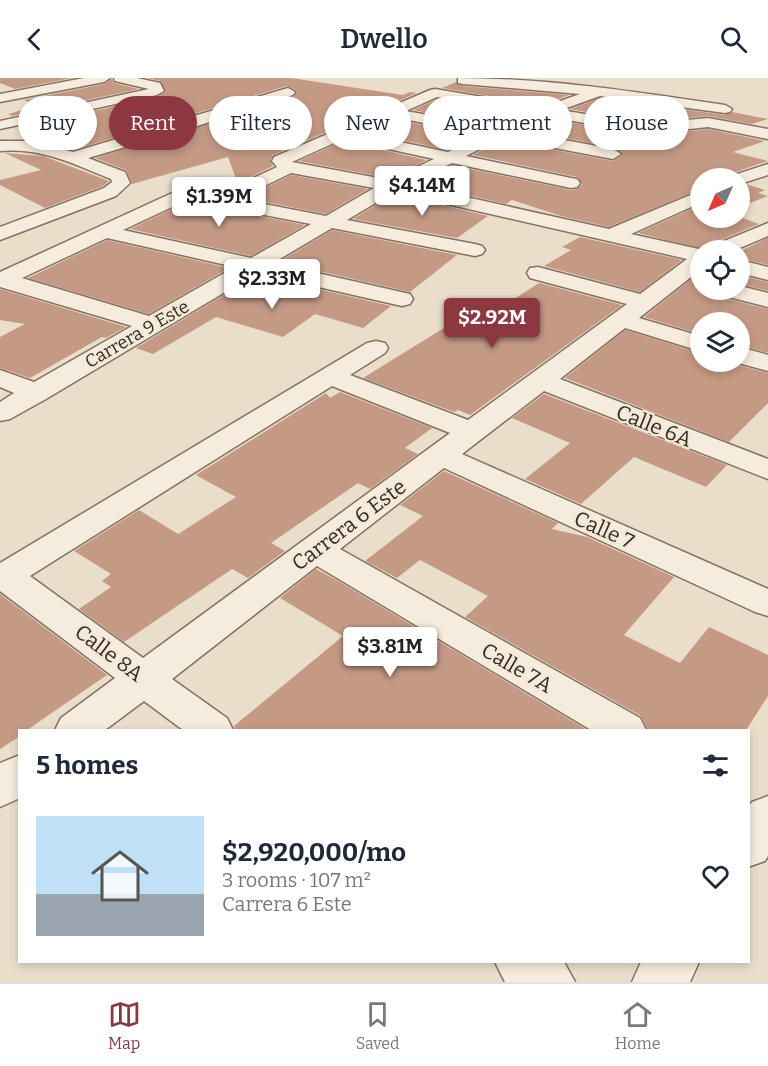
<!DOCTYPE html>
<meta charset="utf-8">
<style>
:root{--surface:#fff;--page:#f6f6f7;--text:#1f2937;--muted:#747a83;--line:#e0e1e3;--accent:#8d3740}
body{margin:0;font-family:Bitter,serif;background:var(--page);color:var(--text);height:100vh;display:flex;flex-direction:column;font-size:22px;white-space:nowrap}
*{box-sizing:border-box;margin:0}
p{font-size:20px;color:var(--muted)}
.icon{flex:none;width:33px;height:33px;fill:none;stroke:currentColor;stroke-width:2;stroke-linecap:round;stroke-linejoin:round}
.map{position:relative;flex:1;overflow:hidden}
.panel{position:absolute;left:18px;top:651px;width:732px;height:234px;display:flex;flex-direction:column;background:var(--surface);border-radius:0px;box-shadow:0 3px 9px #0003}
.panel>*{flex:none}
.top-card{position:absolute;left:18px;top:18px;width:732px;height:54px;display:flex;gap:12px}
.needle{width:39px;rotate:225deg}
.tools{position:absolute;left:690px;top:90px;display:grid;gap:12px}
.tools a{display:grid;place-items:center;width:60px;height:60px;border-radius:50%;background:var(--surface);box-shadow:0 3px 9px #0003;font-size:30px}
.price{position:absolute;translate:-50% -51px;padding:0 14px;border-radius:6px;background:#fff;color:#222;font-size:20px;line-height:39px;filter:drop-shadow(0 2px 3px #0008)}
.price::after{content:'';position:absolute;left:50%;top:36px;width:18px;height:14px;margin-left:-9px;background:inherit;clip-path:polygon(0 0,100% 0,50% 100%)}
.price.active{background:var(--accent);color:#fff}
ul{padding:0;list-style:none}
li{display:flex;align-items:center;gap:18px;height:150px;padding:0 18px}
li+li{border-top:2px solid var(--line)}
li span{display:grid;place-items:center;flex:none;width:168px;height:120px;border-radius:0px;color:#555}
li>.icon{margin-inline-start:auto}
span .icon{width:72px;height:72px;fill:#fffc;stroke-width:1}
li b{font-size:26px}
h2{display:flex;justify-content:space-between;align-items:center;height:72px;padding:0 18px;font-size:26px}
.tag{padding:0 21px;border-radius:27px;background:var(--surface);box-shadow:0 3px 9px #0003;font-size:21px;line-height:54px}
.tag.active{background:var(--accent);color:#fff}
header{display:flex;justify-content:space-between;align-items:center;height:78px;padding:0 18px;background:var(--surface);font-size:27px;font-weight:600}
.menu{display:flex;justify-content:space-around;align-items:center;height:84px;border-top:2px solid var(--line);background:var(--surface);font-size:16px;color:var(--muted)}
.menu a{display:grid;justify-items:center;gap:3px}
.menu .active{color:var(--accent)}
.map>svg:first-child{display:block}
.building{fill:#c49a85}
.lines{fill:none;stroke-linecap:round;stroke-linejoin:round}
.minor-casing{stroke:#857161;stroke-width:3}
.minor{fill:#f6ecdd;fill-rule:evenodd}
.labels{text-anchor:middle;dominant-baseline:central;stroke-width:4.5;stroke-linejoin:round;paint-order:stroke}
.far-street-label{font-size:18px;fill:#372b22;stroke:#f2e9d9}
.street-label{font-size:21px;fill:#372b22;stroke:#f2e9d9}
</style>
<header><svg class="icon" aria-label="back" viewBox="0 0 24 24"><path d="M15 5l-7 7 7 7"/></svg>Dwello<svg class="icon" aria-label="search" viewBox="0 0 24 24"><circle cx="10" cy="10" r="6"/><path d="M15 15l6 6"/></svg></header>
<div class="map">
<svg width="768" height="904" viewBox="0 0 768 904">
<rect width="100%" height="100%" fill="#eadecb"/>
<g class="building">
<polygon points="0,0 72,0 15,11 0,5"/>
<polygon points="148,0 291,0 403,17 410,14 417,15 273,77 270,82 273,88 217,115 209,113 236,101 228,79 132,106 126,92 95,80 294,19 296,12 287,8 73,72 47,65 56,63 42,58 51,56 31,47 157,19 166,14 160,3"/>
<polygon points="112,1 114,5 139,11 12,38 8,36 37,28 24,22 104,6"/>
<polygon points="456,4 463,8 569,17 543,27 442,10"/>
<polygon points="600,20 725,37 732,34 768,41 752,46 708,38 644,44 570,31"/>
<polygon points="437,21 522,37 499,48 413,32"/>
<polygon points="546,40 644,58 708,51 765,63 733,74 768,83 721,99 725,100 700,100 700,111 609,149 561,138 512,122 506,126 415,105 452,87 571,112 577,111 582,106 577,99 473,77 502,62 613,83 623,77 613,69 523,52"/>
<polygon points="393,41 478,58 448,72 364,54"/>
<polygon points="343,63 427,82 389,100 299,83"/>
<polygon points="5,75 43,78 109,103 103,108 45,130 0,107 0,102 41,92"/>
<polygon points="291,97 368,111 326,136 245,120"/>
<polygon points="746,106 765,112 758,115 768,118 740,129 740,108"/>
<polygon points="394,116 488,138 457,160 353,141"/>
<polygon points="187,124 305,147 251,178 130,151"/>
<polygon points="700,127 700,140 740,139 759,146 711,166 707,172 638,155"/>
<polygon points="332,152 457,177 410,214 279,184"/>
<polygon points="580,159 682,182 640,214 544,188 571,172 562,169"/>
<polygon points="768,160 768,187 740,180 740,173"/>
<polygon points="107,162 229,190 149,236 28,200"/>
<polygon points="700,194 700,212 716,212 720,219 768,231 768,275 740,267 740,244 700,244 700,256 644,239"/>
<polygon points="257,197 391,228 363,250 315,236 283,259 216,239 153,276 136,270"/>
<polygon points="740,197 768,204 768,213 740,206"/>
<polygon points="539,205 622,227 470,337 458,332 454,334 363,300 447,248 464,253"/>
<polygon points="0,211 126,249 106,260 102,259 30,300 0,290 0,259 25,246 0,242"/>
<polygon points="625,252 700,275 700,284 733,284 734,286 768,295 768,325 729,364 565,300"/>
<polygon points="340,314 432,350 405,370 418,376 370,411 358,405 271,465 285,473 248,500 232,491 124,564 79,531 111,509 102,503 111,496 74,473 139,432 178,456 236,419 196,397 326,315 330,320"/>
<polygon points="544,316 727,387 706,409 634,379 581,426 525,401 570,365 512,340"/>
<polygon points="444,393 558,445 552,451 587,459 674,499 624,557 680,585 709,549 768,577 768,618 746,652 648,652 641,638 465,539 488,518 420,482 397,500 365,483 423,438 400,427"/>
<polygon points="316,491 338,503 587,652 235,652 234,648 343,558 280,520"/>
<polygon points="0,516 107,597 27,652 20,652 20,658 0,671"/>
</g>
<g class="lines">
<defs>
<g id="minor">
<polygon points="84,0 110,0 104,4 0,24 0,16"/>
<polygon points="114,0 137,0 160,5 164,13 157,17 0,51 0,43 149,11 115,3"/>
<path d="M458 0C547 0 637 14 725 27L732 31 730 34 725 35 600 18 561 32 644 46 708 40 768 51V61L708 49 644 56 546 38 516 53 613 71 621 76 613 81 502 60 466 78 571 100 577 101 580 105 577 109 571 110 452 85 408 106 609 151 700 113V125L631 156 703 172H700V192L639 240 700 258V273L625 250 560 301 768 381V401L544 313 462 376 768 511V538L755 534 444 390 340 471 640 640 646 652H591L317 488 172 601 227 640 233 652H183L144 623 105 652H55L61 640 115 600 0 513V485L367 265 376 263 385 265 388 270 385 275 350 297 468 342 627 226 530 200 527 195 530 190 538 189 640 216 687 181 394 114 347 142 475 166 482 168 485 172 482 176 475 178 332 150 273 185 410 216 413 221 410 226 402 228 257 195 46 321 10 341 0 343V324L14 315 0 309V292L34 304 132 248 0 209V194L170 116 187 112 217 117 277 89 272 83 274 79 430 12 435 11 543 29 580 16 463 6 458 5ZM437 19 529 36 499 50 406 33ZM392 39H393L485 57 448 74 357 55ZM343 61 434 81 389 102 292 84ZM291 95 374 110 326 138 238 121ZM187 122 311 146 251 180 123 152ZM107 160 235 189 149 238 22 200ZM332 308 450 355 143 580 30 498Z"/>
<path d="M288 10 295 14 293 17 194 49 88 80 125 94 130 105 116 118 0 162V149L104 110 112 104 111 101C74 86 41 69 0 73V63H31L73 74Z"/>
<polygon points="768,86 768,97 740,106 740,100 732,100 734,97"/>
<polygon points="768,145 768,158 735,172 709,172 712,168"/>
<polygon points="740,182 768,189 768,202 740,195"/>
<polygon points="740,208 768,215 768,229 721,217 718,212 740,212"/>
<polygon points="740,269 768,277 768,293 735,284 740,284"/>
<polygon points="20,677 20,720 0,729 0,685"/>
<polygon points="768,718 768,778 765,783 748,789 748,729 752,724"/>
<polygon points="495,884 564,884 575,904 505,904"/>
<polygon points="641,884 699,884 690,904 632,904"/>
</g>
</defs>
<use href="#minor" class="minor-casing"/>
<use href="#minor" class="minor"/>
</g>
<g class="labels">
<g class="far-street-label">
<text transform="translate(137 256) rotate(-30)">Carrera 9 Este</text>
</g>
<g class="street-label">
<text transform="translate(654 348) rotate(22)">Calle 6A</text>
<text transform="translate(349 447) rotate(-37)">Carrera 6 Este</text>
<text transform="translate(604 452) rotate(24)">Calle 7</text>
<text transform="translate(109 575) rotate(37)">Calle 8A</text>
<text transform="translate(517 590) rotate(30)">Calle 7A</text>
</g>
</g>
</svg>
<div class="tools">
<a><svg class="needle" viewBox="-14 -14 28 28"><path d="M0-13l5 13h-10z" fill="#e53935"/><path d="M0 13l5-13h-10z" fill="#747a83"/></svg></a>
<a><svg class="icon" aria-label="locate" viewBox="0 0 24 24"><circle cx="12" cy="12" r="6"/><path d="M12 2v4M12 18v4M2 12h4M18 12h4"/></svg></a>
<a><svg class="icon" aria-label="layers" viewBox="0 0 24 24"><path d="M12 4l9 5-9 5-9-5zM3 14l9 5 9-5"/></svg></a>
</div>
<b class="price" style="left:422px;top:139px">$4.14M</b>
<b class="price" style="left:219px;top:150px">$1.39M</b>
<b class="price" style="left:272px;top:232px">$2.33M</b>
<b class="price active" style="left:492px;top:271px">$2.92M</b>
<b class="price" style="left:390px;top:600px">$3.81M</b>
<div class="top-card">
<a class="tag">Buy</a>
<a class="tag active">Rent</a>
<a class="tag">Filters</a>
<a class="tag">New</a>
<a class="tag">Apartment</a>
<a class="tag">House</a>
</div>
<section class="panel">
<h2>5 homes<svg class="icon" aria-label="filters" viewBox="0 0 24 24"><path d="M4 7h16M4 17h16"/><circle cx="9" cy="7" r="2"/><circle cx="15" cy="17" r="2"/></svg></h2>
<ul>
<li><span style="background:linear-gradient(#bfe0f5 65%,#9aa5b1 0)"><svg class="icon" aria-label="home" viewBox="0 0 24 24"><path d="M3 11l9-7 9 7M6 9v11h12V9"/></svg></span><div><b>$2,920,000/mo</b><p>3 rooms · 107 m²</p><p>Carrera 6 Este</p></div><svg class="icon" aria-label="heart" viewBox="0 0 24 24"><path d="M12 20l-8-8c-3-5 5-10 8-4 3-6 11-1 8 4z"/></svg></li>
</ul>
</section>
</div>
<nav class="menu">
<a class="active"><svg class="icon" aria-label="map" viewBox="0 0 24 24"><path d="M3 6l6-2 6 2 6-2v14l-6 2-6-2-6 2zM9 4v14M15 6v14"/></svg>Map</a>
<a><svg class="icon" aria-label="saved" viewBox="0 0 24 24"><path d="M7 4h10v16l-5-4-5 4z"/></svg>Saved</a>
<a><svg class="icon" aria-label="home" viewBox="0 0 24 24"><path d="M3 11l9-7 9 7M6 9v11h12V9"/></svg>Home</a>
</nav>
